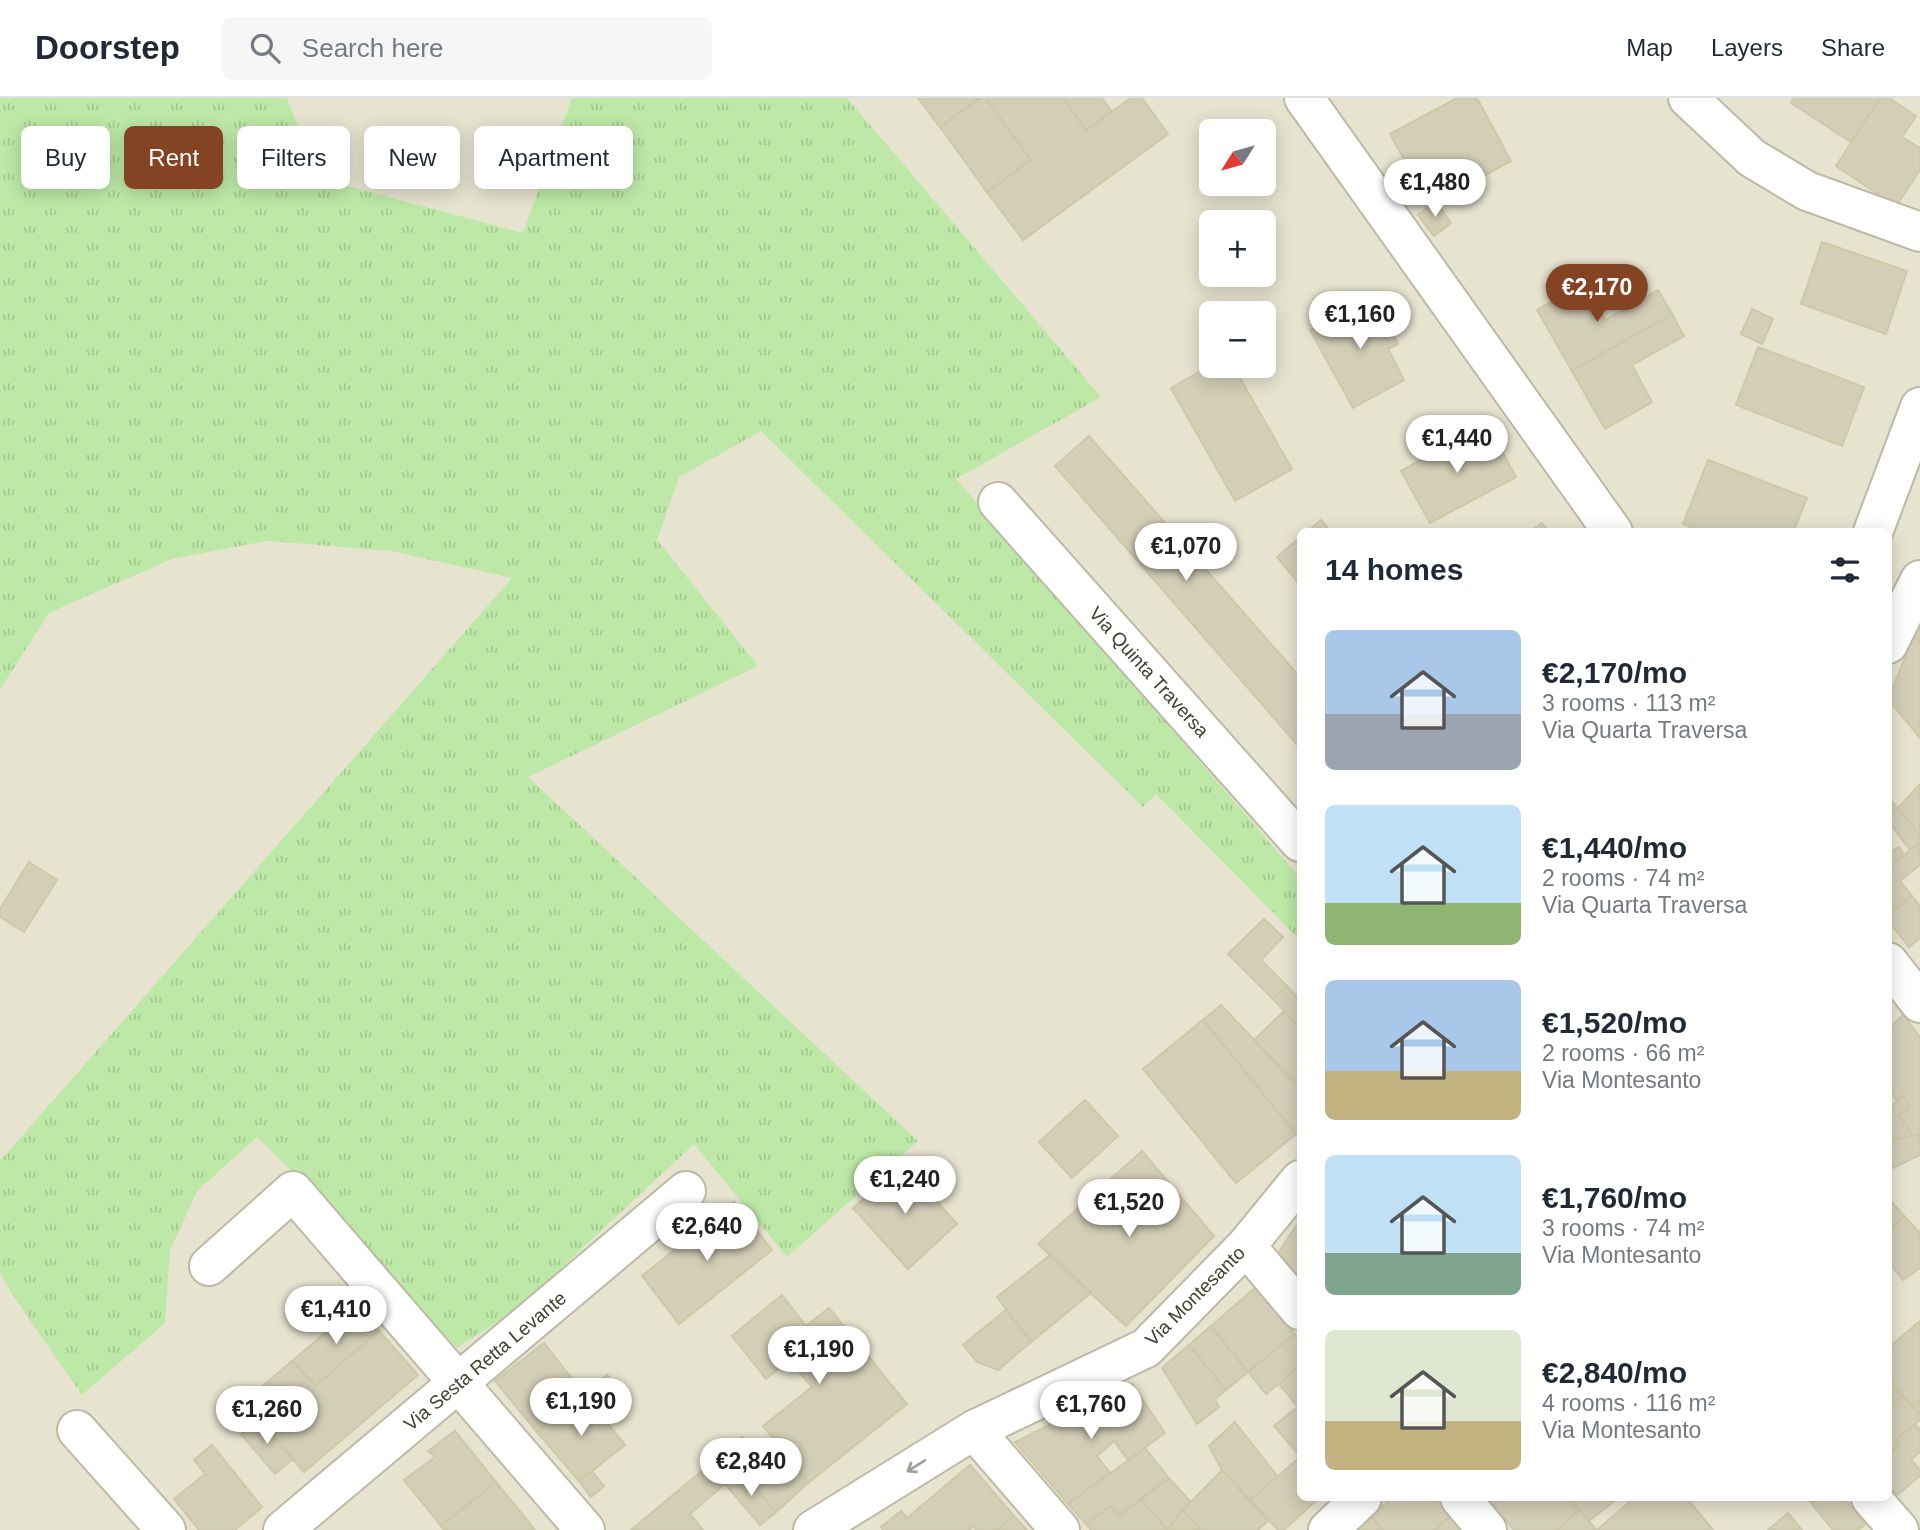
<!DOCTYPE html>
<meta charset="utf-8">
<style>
:root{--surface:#fff;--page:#f6f6f7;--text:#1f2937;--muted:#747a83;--line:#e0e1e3;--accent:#844323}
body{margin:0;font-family:Arial,sans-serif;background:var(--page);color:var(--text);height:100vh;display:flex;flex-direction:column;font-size:26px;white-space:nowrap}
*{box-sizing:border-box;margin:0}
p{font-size:23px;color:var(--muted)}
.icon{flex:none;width:38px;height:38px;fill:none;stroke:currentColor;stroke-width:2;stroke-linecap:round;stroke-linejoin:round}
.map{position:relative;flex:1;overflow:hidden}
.drawer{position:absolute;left:1297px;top:430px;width:595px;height:973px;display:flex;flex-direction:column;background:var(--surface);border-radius:10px;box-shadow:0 4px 18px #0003}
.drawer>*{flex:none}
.guide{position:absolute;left:21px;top:28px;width:665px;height:63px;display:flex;gap:14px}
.needle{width:46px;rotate:233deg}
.fabs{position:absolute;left:1199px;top:21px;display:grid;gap:14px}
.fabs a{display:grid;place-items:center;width:77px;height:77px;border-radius:10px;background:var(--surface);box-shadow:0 4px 18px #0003;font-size:35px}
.price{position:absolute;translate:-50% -60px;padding:0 16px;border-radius:24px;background:#fff;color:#222;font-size:23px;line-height:46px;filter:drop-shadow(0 2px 4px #0008)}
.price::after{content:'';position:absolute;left:50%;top:42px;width:21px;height:16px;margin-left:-10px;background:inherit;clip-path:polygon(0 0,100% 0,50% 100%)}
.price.current{background:var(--accent);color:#fff}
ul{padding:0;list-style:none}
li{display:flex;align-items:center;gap:21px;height:175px;padding:0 28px}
li span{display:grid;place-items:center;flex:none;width:196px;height:140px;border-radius:10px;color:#555}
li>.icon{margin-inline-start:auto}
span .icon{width:84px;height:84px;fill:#fffc;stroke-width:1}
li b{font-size:30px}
h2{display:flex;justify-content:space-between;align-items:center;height:84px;padding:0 28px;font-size:30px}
.tag{padding:0 24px;border-radius:10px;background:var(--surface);box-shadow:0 4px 18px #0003;font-size:24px;line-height:63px}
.tag.current{background:var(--accent);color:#fff}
header{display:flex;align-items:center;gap:42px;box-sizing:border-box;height:98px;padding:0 35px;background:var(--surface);border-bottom:2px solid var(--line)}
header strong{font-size:33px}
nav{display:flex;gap:38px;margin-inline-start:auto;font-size:24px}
.search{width:490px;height:63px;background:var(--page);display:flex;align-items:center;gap:18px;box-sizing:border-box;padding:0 24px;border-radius:10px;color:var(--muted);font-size:26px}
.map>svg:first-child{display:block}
.residential{fill:#e6e3cf;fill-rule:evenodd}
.grass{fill:url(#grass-tufts)}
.building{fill:#d3ceb6;stroke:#cec8a9;stroke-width:2}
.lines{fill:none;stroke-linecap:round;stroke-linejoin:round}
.minor-casing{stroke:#bdbaa4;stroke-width:42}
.tertiary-casing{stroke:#bdbaa4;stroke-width:42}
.minor{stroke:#fff;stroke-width:38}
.tertiary{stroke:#fff;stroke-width:38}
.oneway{stroke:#a1a098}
.labels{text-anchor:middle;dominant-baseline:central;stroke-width:6;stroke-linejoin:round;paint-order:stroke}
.street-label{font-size:19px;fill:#434032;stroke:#fff}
</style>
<header>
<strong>Doorstep</strong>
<div class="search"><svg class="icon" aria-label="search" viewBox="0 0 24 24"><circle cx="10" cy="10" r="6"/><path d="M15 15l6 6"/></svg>Search here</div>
<nav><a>Map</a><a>Layers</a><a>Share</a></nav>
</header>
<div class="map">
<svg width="1920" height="1432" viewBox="0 0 1920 1432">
<defs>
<pattern id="grass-tufts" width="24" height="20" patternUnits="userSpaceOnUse" patternTransform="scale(1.75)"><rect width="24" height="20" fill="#bde8a7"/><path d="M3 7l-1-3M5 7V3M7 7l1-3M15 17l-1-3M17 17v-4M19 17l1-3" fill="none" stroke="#a4c890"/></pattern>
</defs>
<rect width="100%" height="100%" fill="#f2f0e1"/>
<path class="residential" d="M287 0H1920V1432H0V592L49 515 172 461 267 443 391 453 513 480 523 135 318 80ZM1211 33H1264V86H1211ZM1211 124H1264V177H1211ZM1211 215H1264V268H1211ZM1300 434H1888V1400H1300Z"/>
<polygon class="grass" points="0,0 287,0 318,80 523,135 572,0 847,0 1101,299 956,381 1300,780 1300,842 1156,696 1143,709 761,333 679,379 657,442 758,568 528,679 918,1043 787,1159 694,1046 518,1210 457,1250 298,1079 257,1039 197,1093 170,1152 165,1225 82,1297 18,1205 0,1176 0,1063 512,480 391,453 267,443 172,461 49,515 0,592"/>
<g class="building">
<polygon points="918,0 980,0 940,29"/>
<polygon points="980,0 986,0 1031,62 987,94 940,29"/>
<polygon points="986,0 1063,0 1086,32 1131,0 1142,0 1168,36 1023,142 987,94 1031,62"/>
<polygon points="1063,0 1102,0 1112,13 1086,32"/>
<polygon points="1457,0 1477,0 1511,63 1436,104 1419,71 1412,76 1390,36"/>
<polygon points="1794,0 1880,0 1851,44 1791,5"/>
<polygon points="1880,0 1889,0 1916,18 1902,39 1920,50 1920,72 1896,108 1836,68"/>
<polygon points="1436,104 1451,125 1434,138 1418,117"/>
<polygon points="1822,144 1907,173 1886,236 1801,206"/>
<polygon points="1585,186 1605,222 1658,192 1672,216 1572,273 1537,212"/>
<polygon points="1372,198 1398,246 1388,251 1404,282 1353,310 1310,232"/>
<polygon points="1752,211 1773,221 1762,246 1741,236"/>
<polygon points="1672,216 1684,238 1632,267 1652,304 1605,331 1572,273"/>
<polygon points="1758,249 1864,289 1842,348 1736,307"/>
<polygon points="1211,267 1233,268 1292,371 1235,403 1171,290"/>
<polygon points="1477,331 1489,354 1499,348 1516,379 1430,425 1401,373"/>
<polygon points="1089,338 1300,579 1300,650 1055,368"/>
<polygon points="1708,362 1807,400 1793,434 1702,434 1683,426"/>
<polygon points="1321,422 1331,434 1307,434"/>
<polygon points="1542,425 1549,434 1529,434"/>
<polygon points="1300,439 1300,487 1277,459"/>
<polygon points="1920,528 1920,545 1914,538"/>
<polygon points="1914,538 1920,545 1920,640 1888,601"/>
<polygon points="1920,686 1920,738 1898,710"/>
<polygon points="1888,701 1898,710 1888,717"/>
<polygon points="1898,710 1920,738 1920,744 1910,752 1888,723 1888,717"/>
<polygon points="1920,744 1920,767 1900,783 1912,798 1888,817 1888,770"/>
<polygon points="1899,749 1904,757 1888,770 1888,756"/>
<polygon points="29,764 57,782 24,834 0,819 0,811"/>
<polygon points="1912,798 1920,808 1920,840 1909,849 1888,823 1888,817"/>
<polygon points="1264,821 1283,839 1261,862 1287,888 1273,901 1228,856"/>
<polygon points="1287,888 1300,902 1300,930 1273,901"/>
<polygon points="1221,907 1300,990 1300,1034 1296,1036 1203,922"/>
<polygon points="1284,913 1300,930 1300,990 1254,942"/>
<polygon points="1903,917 1920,939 1920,1037 1914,1039 1899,1017 1910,1009 1903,998 1897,1003 1888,992 1888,931"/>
<polygon points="1203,922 1296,1036 1236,1085 1143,971"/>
<polygon points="1903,998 1910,1009 1899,1017 1914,1039 1888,1042 1888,1011"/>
<polygon points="1085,1002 1118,1038 1072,1080 1039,1044"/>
<polygon points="1920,1037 1920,1057 1893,1070 1890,1060 1888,1061 1888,1042"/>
<polygon points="1142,1053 1214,1138 1126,1228 1038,1146"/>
<polygon points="903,1066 957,1126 908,1171 853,1110"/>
<polygon points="1888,1100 1904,1118 1888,1134"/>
<polygon points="734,1104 772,1152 679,1226 642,1178"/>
<polygon points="1904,1118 1920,1135 1920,1170 1903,1182 1888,1164 1888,1134"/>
<polygon points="1296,1128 1300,1134 1300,1181 1278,1155"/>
<polygon points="1050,1157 1091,1195 1031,1244 997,1199"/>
<polygon points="1256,1189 1295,1236 1248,1274 1211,1228"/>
<polygon points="782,1197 806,1228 829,1210 907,1306 808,1385 763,1328 812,1289 789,1262 766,1281 732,1238"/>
<polygon points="358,1207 379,1233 315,1288 292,1263"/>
<polygon points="1006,1212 1031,1244 998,1272 977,1264 963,1247"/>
<polygon points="1920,1223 1920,1303 1913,1309 1888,1281 1888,1250"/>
<polygon points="1211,1228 1248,1274 1226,1292 1189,1247"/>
<polygon points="379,1233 418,1277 304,1374 244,1304 292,1263 315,1288"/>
<polygon points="1295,1236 1300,1243 1300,1268 1266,1296 1248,1274"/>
<polygon points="544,1245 584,1296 537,1334 495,1283"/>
<polygon points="1189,1247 1226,1292 1215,1301 1219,1309 1197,1326 1162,1270"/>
<polygon points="1300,1268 1300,1307 1298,1309 1279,1286"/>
<polygon points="607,1277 623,1297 600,1315 584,1296"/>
<polygon points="1888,1281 1903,1298 1888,1310"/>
<polygon points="1132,1286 1165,1335 1128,1362 1114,1343 1097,1358 1110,1375 1068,1406 1015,1344"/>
<polygon points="584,1296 625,1347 579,1383 537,1334"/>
<polygon points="1903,1298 1920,1317 1920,1322 1895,1343 1899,1348 1888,1357 1888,1310"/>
<polygon points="1920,1303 1920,1317 1913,1309"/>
<polygon points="1300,1307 1300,1358 1274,1328"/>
<polygon points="259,1321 293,1361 275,1376 241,1336"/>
<polygon points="1235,1324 1278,1379 1250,1402 1222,1372 1209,1348"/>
<polygon points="1915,1326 1920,1332 1920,1354 1911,1362 1920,1372 1920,1378 1897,1397 1888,1387 1888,1357 1899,1348 1895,1343"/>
<polygon points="455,1333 496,1384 441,1428 404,1382 435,1359 428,1353"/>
<polygon points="742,1339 760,1361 777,1346 808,1385 776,1414 725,1353"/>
<polygon points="212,1347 262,1409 235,1432 199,1432 174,1401 205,1376 194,1362"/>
<polygon points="1145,1350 1169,1380 1119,1418 1111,1408 1086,1426 1068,1406"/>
<polygon points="725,1353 742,1373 725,1386 709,1367"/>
<polygon points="1300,1359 1300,1400 1319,1400 1284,1432 1278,1432 1250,1402"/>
<polygon points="709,1367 725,1386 690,1416 703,1432 631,1432"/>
<polygon points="970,1367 1014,1418 998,1432 977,1432 973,1428 969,1432 883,1432 881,1429 901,1413 907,1420"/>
<polygon points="1222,1372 1268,1423 1258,1432 1201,1432 1183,1412"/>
<polygon points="592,1373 604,1388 591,1399 579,1383"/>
<polygon points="742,1373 776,1414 760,1427 725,1386"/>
<polygon points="1169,1380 1190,1403 1167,1432 1141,1401"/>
<polygon points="496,1384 535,1432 444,1432 441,1428"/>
<polygon points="1391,1400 1437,1400 1452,1417 1434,1432 1382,1432 1372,1419"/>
<polygon points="1487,1400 1501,1400 1493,1407"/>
<polygon points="1501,1400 1569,1400 1580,1412 1557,1432 1514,1432 1493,1407"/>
<polygon points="1569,1400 1618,1400 1589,1423"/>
<polygon points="1634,1400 1687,1400 1713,1432 1597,1432"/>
<polygon points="1807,1400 1844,1400 1866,1426 1858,1432 1833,1432"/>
<polygon points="1141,1401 1167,1432 1091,1432 1086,1426 1111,1408 1119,1418"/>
<polygon points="1183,1412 1201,1432 1167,1432"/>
<polygon points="1580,1412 1596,1432 1557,1432"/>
<polygon points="1788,1415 1802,1432 1768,1432"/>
<polygon points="1452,1417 1463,1432 1434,1432"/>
<polygon points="1014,1418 1027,1432 998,1432"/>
<polygon points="1372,1419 1382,1432 1357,1432"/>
</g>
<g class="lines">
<defs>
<g id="minor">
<polyline points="1304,0 1613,434"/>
<polyline points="1688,0 1752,60 1807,93 1920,134"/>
<polyline points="998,404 1300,744"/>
<polyline points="1888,546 1920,482"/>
<polyline points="1888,864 1920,905"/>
<polyline points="1246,1148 1300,1212"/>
<polyline points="209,1168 293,1093 585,1432"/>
<polyline points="77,1332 166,1432"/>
<polyline points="974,1332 1060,1432"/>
<polyline points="1460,1400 1487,1432"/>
<polyline points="1871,1400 1899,1432"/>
<polyline points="283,1432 686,1093"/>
<polyline points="1328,1432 1362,1400"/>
</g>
<g id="tertiary">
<polyline points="1873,434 1920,309"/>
<polyline points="813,1432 974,1332 1146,1250 1246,1148 1300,1082"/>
</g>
</defs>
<use href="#minor" class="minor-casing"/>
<use href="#tertiary" class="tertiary-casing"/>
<use href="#minor" class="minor"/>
<use href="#tertiary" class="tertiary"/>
</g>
<defs><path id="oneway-shaft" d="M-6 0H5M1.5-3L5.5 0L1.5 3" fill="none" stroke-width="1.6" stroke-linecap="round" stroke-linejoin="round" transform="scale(1.75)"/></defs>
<use class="oneway" href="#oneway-shaft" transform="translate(916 1368) rotate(148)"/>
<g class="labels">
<g class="street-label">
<text transform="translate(1149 574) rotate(48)">Via Quinta Traversa</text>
<text transform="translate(1195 1198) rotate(-45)">Via Montesanto</text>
<text transform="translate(485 1263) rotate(-40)">Via Sesta Retta Levante</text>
</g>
</g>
</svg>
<div class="fabs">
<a><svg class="needle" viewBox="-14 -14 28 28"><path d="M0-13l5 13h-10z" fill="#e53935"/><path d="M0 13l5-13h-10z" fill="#747a83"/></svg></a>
<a>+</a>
<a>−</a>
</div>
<b class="price" style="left:1435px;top:121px">€1,480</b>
<b class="price current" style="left:1597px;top:226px">€2,170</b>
<b class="price" style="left:1360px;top:253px">€1,160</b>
<b class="price" style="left:1457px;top:377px">€1,440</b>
<b class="price" style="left:1186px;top:485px">€1,070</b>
<b class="price" style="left:905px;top:1118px">€1,240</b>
<b class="price" style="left:1129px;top:1141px">€1,520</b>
<b class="price" style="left:707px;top:1165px">€2,640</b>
<b class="price" style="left:336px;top:1248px">€1,410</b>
<b class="price" style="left:819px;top:1288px">€1,190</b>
<b class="price" style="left:581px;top:1340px">€1,190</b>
<b class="price" style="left:1091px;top:1343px">€1,760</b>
<b class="price" style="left:267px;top:1348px">€1,260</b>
<b class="price" style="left:751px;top:1400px">€2,840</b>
<div class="guide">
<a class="tag">Buy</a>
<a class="tag current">Rent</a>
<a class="tag">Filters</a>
<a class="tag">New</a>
<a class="tag">Apartment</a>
</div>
<section class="drawer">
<h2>14 homes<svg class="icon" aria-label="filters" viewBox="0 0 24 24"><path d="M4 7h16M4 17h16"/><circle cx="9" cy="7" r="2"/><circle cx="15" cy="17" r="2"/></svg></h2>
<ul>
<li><span style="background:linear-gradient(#a9c7e8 60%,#9aa5b1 0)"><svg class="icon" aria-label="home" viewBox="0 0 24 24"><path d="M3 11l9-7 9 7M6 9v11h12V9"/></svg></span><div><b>€2,170/mo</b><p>3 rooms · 113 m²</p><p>Via Quarta Traversa</p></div></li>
<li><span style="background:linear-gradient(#bfe0f5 70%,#8fb573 0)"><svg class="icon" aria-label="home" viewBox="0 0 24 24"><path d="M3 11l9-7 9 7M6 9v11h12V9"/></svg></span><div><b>€1,440/mo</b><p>2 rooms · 74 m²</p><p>Via Quarta Traversa</p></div></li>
<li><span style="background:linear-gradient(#a9c7e8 65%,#c2b280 0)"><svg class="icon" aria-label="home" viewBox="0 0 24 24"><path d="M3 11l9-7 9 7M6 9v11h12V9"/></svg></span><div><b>€1,520/mo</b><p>2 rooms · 66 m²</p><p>Via Montesanto</p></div></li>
<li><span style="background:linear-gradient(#bfe0f5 70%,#7fa58c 0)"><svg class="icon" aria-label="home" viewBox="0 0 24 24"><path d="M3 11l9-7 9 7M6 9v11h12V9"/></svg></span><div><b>€1,760/mo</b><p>3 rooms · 74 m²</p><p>Via Montesanto</p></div></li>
<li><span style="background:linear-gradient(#dfe7d0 65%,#c2b280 0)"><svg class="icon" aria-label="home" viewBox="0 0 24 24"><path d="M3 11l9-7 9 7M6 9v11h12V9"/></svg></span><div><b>€2,840/mo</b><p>4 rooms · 116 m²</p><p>Via Montesanto</p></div></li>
</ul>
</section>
</div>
